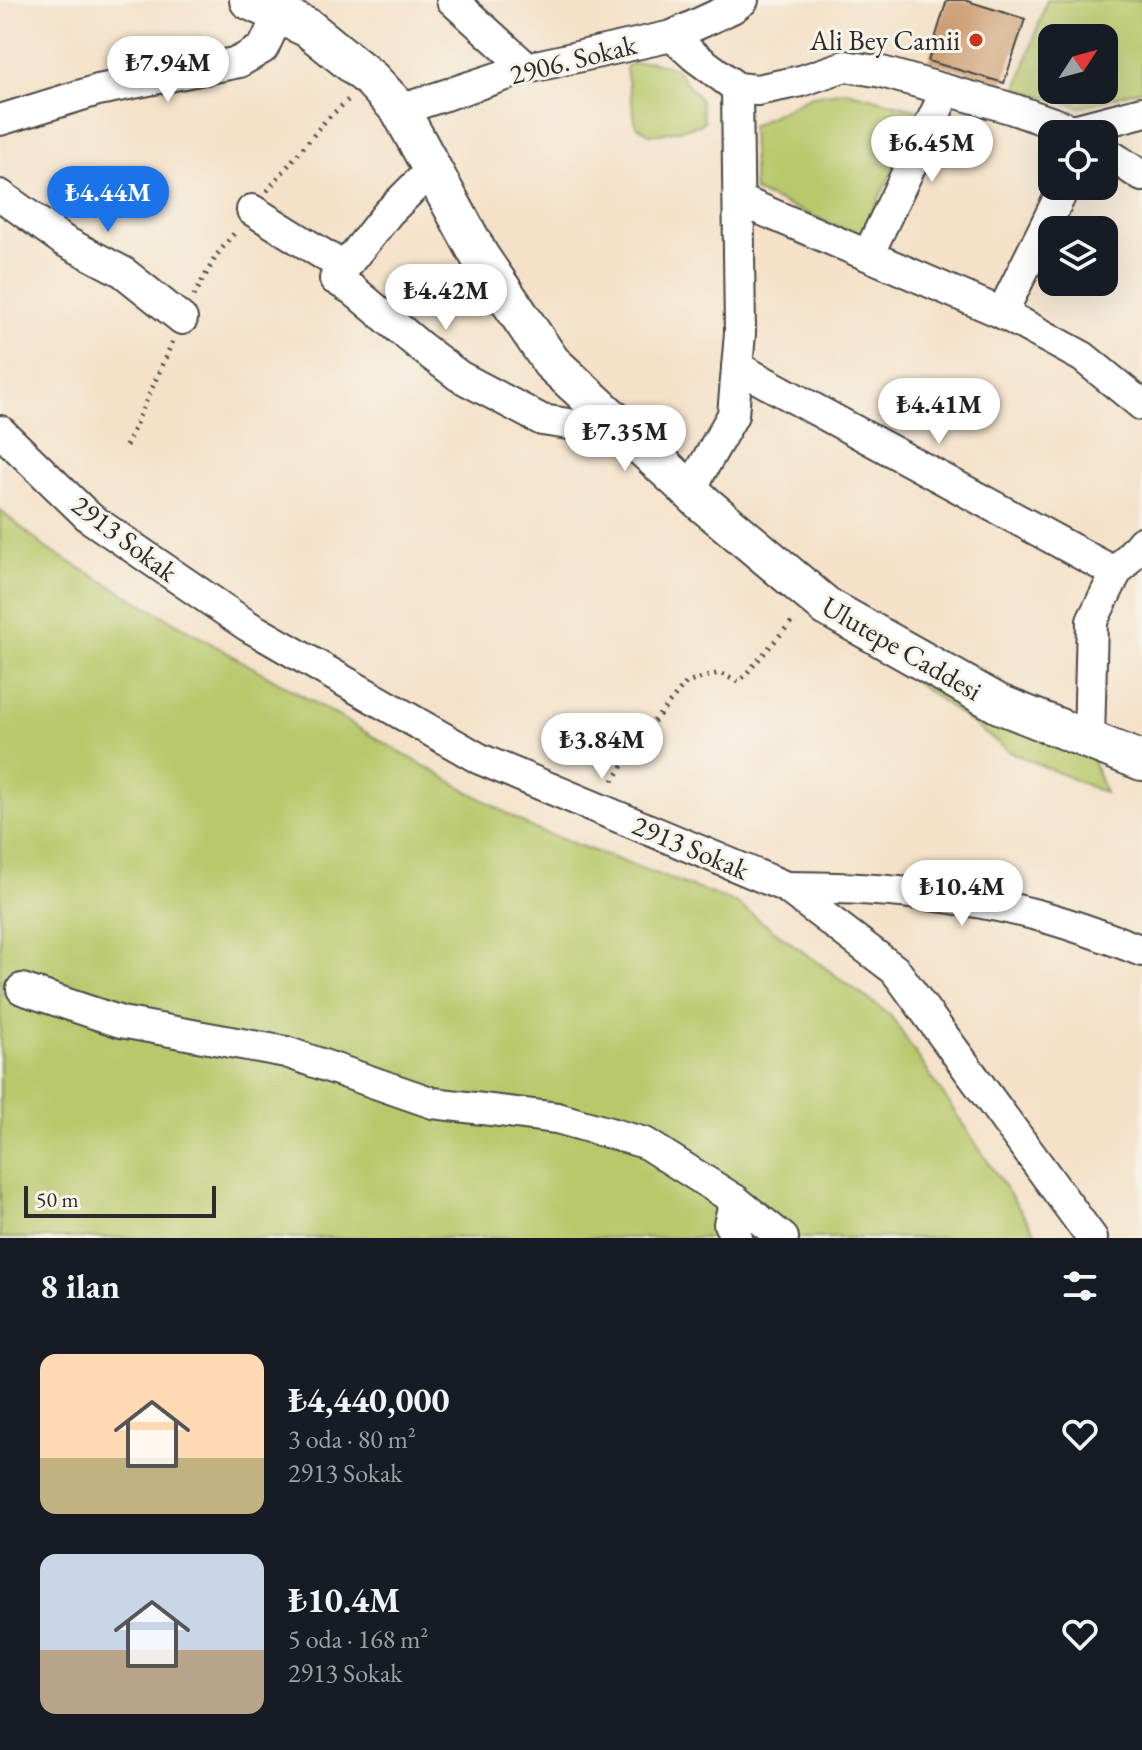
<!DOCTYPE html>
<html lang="tr">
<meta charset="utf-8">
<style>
:root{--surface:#171b24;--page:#20242c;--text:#f1f3f6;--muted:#9ea1a6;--accent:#1a73e8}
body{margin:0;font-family:"EB Garamond",serif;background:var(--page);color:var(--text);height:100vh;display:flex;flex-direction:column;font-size:30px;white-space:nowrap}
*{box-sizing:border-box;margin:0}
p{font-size:26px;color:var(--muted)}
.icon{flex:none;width:44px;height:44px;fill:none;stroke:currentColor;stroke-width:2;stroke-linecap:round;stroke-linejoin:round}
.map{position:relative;height:1238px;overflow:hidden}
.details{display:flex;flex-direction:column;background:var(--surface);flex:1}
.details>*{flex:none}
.needle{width:52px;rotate:54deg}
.tools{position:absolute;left:1038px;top:24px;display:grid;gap:16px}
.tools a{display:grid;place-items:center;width:80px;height:80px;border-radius:16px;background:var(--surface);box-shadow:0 8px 32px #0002;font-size:40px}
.scale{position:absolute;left:24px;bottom:20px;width:192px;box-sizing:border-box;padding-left:8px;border:4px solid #2b2b2b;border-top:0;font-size:22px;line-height:28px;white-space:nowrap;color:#2b2b2b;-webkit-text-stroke:6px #f7f3e8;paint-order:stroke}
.price{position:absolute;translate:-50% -68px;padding:0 18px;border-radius:28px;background:#fff;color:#222;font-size:26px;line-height:52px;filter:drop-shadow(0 2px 4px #0008)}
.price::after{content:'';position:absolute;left:50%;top:48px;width:24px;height:18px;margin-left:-12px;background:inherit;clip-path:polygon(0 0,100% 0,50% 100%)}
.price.selected{background:var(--accent);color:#fff}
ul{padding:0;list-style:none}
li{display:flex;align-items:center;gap:24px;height:200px;padding:0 40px}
li span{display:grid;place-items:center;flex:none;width:224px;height:160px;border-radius:16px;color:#555}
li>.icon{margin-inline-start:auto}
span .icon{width:96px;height:96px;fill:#fffc;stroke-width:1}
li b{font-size:34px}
h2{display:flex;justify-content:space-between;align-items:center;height:96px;padding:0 40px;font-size:34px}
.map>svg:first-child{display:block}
.green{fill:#b8c86a;stroke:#727a4a;stroke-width:2;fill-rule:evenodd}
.building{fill:#ca9a6e}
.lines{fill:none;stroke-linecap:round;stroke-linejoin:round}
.minor-casing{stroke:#494643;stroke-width:34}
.tertiary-casing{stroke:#494643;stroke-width:42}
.path{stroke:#494643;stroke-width:5;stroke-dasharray:2 6;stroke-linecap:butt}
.minor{stroke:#fff;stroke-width:30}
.tertiary{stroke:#fff;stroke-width:38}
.poi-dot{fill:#c8321e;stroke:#f7f3e8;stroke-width:3}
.labels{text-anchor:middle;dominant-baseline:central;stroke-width:6;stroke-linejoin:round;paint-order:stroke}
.poi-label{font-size:28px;fill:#2b2b2b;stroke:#f7f3e8;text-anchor:end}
.street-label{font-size:28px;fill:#2b2b2b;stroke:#f7f3e8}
</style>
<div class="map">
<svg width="1142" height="1238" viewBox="0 0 1142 1238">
<rect width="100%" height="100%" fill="#f7f3e8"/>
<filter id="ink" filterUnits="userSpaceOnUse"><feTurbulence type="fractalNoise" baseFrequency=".0125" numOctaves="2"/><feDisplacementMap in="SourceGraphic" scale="16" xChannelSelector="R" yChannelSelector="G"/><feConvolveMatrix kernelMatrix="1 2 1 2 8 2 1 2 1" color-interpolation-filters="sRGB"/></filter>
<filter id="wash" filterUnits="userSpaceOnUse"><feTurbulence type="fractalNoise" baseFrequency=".006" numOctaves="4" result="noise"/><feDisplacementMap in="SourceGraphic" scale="32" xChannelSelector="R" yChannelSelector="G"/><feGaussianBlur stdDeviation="1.8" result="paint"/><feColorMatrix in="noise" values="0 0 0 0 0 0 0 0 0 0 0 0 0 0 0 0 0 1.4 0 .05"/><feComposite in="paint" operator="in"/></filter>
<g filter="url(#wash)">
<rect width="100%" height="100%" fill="#f4e1c8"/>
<g class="green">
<path d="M1047 0H1142V89L1082 107 1017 89ZM1104 38V90H1052V38Z"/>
<polygon points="650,61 675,68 700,100 704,121 700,125 660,134 649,134 636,125 626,69 629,64"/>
<polygon points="846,91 923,111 860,236 754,191 751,126 811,96"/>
<polygon points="0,510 47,549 534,829 736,903 890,1015 1039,1238 0,1238"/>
<polygon points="877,653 1090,752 1105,793 1010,752"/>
</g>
<g id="blocks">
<polygon class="building" points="947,0 964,0 1025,19 1004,83 928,61"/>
</g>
</g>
<g filter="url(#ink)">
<use href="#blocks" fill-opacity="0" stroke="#494643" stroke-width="2"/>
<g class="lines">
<defs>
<g id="minor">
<polyline points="452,0 527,68"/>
<polyline points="672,36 694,56 737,88 757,90 801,81 845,66 882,72 1010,108 1073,130 1078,134"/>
<polyline points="400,110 527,68 672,36 732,8 743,0"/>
<polyline points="0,120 98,90 239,62 263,48 279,14"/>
<polyline points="1072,134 1073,130 1142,112"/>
<polyline points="1104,151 1142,176"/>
<polyline points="431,170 388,213 335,279 353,290 421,347 459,376 542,420 628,433"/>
<polyline points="0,195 64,241 123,272 182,319"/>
<polyline points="739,200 1002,313 1083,357 1142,405"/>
<polyline points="252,210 345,268"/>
<polyline points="868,255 946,91"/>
<polyline points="1002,313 1060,196 1062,186"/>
<polyline points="737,367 1116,573"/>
<polyline points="0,431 90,518 248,626 480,759 786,887 895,970 1092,1238"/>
<polyline points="690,490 733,415 740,333 737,88"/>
<polyline points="1089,740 1092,621 1116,573 1142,542"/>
<path d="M786 887C869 887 956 894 1037 915 1071 924 1109 938 1142 951"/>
<polyline points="22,989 121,1022 286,1052 433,1103 557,1118 645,1143 735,1200"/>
<polyline points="737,1238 729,1224 735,1200 783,1238"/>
</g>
<polyline id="tertiary" points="249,0 308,28 371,79 400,110 480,257 551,362 704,504 827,607 999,704 1142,761"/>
</defs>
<use href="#minor" class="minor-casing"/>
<use href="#tertiary" class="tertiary-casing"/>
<g class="path">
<polyline points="267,191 326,120 348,100"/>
<polyline points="194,296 216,256 236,231"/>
<polyline points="126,446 173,341"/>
<polyline points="613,781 645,732 686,683 719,673 739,682 795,618"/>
</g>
<use href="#minor" class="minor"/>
<use href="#tertiary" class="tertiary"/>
</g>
</g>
<circle class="poi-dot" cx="976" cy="40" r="8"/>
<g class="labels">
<g class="poi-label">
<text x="960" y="40">Ali Bey Camii</text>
</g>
<g class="street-label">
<text transform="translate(573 59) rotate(-14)">2906. Sokak</text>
<text transform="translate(125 538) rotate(37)">2913 Sokak</text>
<text transform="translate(902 648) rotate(30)">Ulutepe Caddesi</text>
<text transform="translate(691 847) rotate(23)">2913 Sokak</text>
</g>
</g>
</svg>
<div class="tools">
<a><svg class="needle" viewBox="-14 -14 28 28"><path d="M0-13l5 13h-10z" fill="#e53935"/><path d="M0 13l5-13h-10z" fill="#9ea1a6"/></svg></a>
<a><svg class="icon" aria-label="locate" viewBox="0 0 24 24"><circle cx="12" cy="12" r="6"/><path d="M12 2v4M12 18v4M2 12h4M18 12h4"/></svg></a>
<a><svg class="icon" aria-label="layers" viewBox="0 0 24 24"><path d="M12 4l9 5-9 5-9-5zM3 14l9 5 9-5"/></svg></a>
</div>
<div class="scale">50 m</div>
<b class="price" style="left:168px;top:104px">₺7.94M</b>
<b class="price" style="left:932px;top:184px">₺6.45M</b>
<b class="price selected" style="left:108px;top:234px">₺4.44M</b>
<b class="price" style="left:446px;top:332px">₺4.42M</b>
<b class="price" style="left:939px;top:446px">₺4.41M</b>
<b class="price" style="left:625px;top:473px">₺7.35M</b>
<b class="price" style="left:602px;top:781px">₺3.84M</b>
<b class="price" style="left:962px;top:928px">₺10.4M</b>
</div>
<section class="details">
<h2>8 ilan<svg class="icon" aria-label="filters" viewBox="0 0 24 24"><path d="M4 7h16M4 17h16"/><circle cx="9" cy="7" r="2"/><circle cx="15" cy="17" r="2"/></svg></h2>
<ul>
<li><span style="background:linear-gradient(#ffd9b3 65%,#c2b280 0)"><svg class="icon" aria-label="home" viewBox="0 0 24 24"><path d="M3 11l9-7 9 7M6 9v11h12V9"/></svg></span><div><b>₺4,440,000</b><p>3 oda · 80 m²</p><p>2913 Sokak</p></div><svg class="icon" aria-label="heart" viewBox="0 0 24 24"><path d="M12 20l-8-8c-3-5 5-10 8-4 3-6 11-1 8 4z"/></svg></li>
<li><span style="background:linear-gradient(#c9d6e8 60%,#b9a48a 0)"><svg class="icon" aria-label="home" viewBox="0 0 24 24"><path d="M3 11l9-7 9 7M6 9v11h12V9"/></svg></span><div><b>₺10.4M</b><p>5 oda · 168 m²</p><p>2913 Sokak</p></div><svg class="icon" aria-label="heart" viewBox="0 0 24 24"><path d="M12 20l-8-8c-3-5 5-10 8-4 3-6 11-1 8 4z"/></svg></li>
</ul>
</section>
